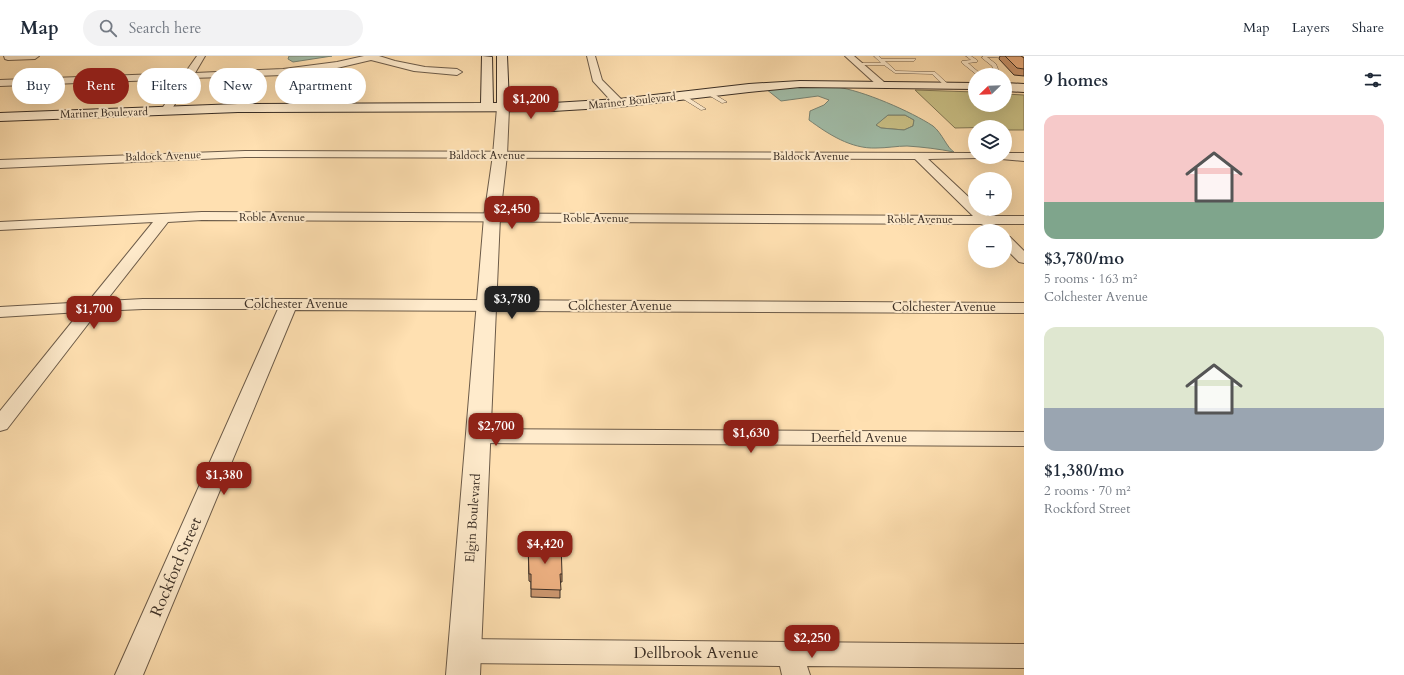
<!DOCTYPE html>
<meta charset="utf-8">
<style>
:root{--surface:#fff;--page:#f2f2f3;--text:#1f2937;--muted:#747a83;--line:#e0e1e3;--accent:#8f2418}
body{margin:0;font-family:Cardo,serif;background:var(--page);color:var(--text);height:100vh;display:flex;flex-direction:column;font-size:15px;white-space:nowrap}
*{box-sizing:border-box;margin:0}
p{font-size:13px;color:var(--muted)}
.icon{flex:none;width:22px;height:22px;fill:none;stroke:currentColor;stroke-width:2;stroke-linecap:round;stroke-linejoin:round}
.map{position:relative;flex:1;overflow:hidden}
.side{display:flex;flex-direction:column;background:var(--surface);width:380px}
.side>*{flex:none}
.top-card{position:absolute;left:12px;top:12px;width:380px;height:36px;display:flex;gap:8px}
.needle{width:26px;rotate:247deg}
.tools{position:absolute;left:968px;top:12px;display:grid;gap:8px}
.tools a{display:grid;place-items:center;width:44px;height:44px;border-radius:50%;background:var(--surface);box-shadow:0 4px 16px #0002;font-size:20px}
.price{position:absolute;translate:-50% -34px;padding:0 9px;border-radius:8px;background:var(--accent);color:#fff;font-size:13px;line-height:26px;filter:drop-shadow(0 1px 2px #0008)}
.price::after{content:'';position:absolute;left:50%;top:24px;width:12px;height:9px;margin-left:-6px;background:inherit;clip-path:polygon(0 0,100% 0,50% 100%)}
.price.on{background:#222;color:#fff}
ul{padding:0;list-style:none}
li{display:grid;align-content:center;gap:8px;height:212px;padding:0 20px}
li span{display:grid;place-items:center;height:124px;border-radius:12px;color:#555}
li>.icon{margin-inline-start:auto}
span .icon{width:72px;height:72px;fill:#fffc;stroke-width:1}
li b{font-size:17px}
h2{display:flex;justify-content:space-between;align-items:center;height:48px;padding:0 20px;font-size:17px}
.chip{padding:0 14px;border-radius:18px;background:var(--surface);box-shadow:0 4px 16px #0002;font-size:14px;line-height:36px}
.chip.on{background:var(--accent);color:#fff}
header{display:flex;align-items:center;gap:24px;box-sizing:border-box;height:56px;padding:0 20px;background:var(--surface);border-bottom:1px solid var(--line)}
header strong{font-size:19px}
nav{display:flex;gap:22px;margin-inline-start:auto;font-size:14px}
.search{width:280px;height:36px;background:var(--page);display:flex;align-items:center;gap:10px;box-sizing:border-box;padding:0 14px;border-radius:22px;color:var(--muted);font-size:15px}
main{display:flex;flex:1;min-height:0}
.map>svg:first-child{display:block}
.green{fill:#c9c086;stroke:#827856}
.water{fill:#a1bda9;stroke:#788475;fill-rule:evenodd}
.lines{fill:none;stroke-linecap:round;stroke-linejoin:round}
.service-casing{stroke:#6c5b49;stroke-width:1}
.minor-casing{stroke:#6c5b49;stroke-width:2}
.tertiary-casing{stroke:#6c5b49;stroke-width:2}
.secondary-casing{stroke:#3b2f26;stroke-width:2}
.service{fill:#ffebcc;fill-rule:evenodd}
.minor{fill:#ffebcc;fill-rule:evenodd}
.tertiary{fill:#ffebcc;fill-rule:evenodd}
.secondary{fill:#ffebcc;fill-rule:evenodd}
.wall{fill:#cc976f;stroke:#3b2f26}
.building{fill:#edb081;stroke:#3b2f26}
.labels{text-anchor:middle;dominant-baseline:central;stroke-width:4;stroke-linejoin:round;paint-order:stroke}
.far-street-label{font-size:11px;fill:#3b2f26;stroke:#ffebcc}
.street-label{font-size:13px;fill:#3b2f26;stroke:#ffebcc}
.near-street-label{font-size:16px;fill:#3b2f26;stroke:#ffebcc}
</style>
<header>
<strong>Map</strong>
<div class="search"><svg class="icon" aria-label="search" viewBox="0 0 24 24"><circle cx="10" cy="10" r="6"/><path d="M15 15l6 6"/></svg>Search here</div>
<nav><a>Map</a><a>Layers</a><a>Share</a></nav>
</header>
<main>
<div class="map">
<svg width="1024" height="619" viewBox="0 0 1024 619">
<rect width="100%" height="100%" fill="#ffe0b1"/>
<filter id="stains"><feTurbulence type="fractalNoise" baseFrequency=".005" numOctaves="4"/><feColorMatrix values="0 0 0 0 .2 0 0 0 0 .09 0 0 0 0 .02 0 0 0 .5 -.17"/></filter>
<radialGradient id="worn" r=".72"><stop offset=".6" stop-color="#630" stop-opacity="0"/><stop offset="1" stop-color="#630" stop-opacity=".3"/></radialGradient>
<g class="green">
<polygon points="915,34 975,36 975,49 1005,49 1005,38 1024,39 1024,74 1005,74 1005,71 955,72"/>
<polygon points="888,59 905,59 914,64 913,70 904,74 881,72 875,69"/>
</g>
<g class="water">
<polygon points="289,0 332,0 293,6 288,3"/>
<path d="M784 31C801 31 819 29 836 31 862 34 912 56 933 70 942 77 947 92 954 96 939 93 923 91 907 90 897 90 887 92 876 92 851 93 828 78 809 64L810 55 824 49 829 44 818 40 781 45 766 33ZM888 59H905L914 64 913 70 904 74 881 72 876 69Z"/>
</g>
<g class="lines">
<defs>
<g id="service">
<polygon points="874,0 879,0 882,3 916,3 914,5 885,5 896,15 935,16 949,29 945,30 932,18 895,17 884,9 858,9 856,8 858,7 881,7"/>
<polygon points="966,0 971,0 977,4 977,6 968,7 982,19 977,19 962,7 962,5 971,4"/>
<polygon points="983,0 1008,0 1009,1 1007,2 987,1 996,8 1000,18 995,19 996,18 992,10 982,2"/>
<polygon points="705,35 709,35 727,46 722,47 705,37"/>
<polygon points="680,39 684,39 706,53 701,54 680,41"/>
</g>
<g id="minor">
<polygon points="4,0 39,0 35,3 8,4 5,3"/>
<polygon points="197,0 205,0 195,17 283,13 337,6 364,0 379,0 395,5 425,11 457,13 462,16 457,19 414,15 371,4 337,12 283,19 191,22 170,56 166,57 161,54 182,23 0,30 0,24 185,17"/>
<polygon points="587,0 595,0 602,24 623,45 624,47 623,49 615,49 593,25"/>
<polygon points="845,0 854,0 884,26 886,28 884,30 878,30"/>
<polygon points="245,95 975,97 975,101 980,101 979,102 928,103 975,147 975,153 981,153 988,160 1024,160 1024,168 994,168 988,171 981,168 202,164 168,166 106,245 143,243 289,243 1024,247 1024,257 295,254 143,619 115,619 278,253 143,253 98,255 7,373 0,375 0,355 80,256 0,261 0,251 88,246 153,166 0,174 0,166 202,156 973,160 915,103 245,101 0,112 0,104"/>
<polygon points="1005,97 1024,97 1024,105 1001,103 999,101 1005,101"/>
<polygon points="1005,180 1010,181 1024,195 1024,207 1019,206 1005,192"/>
<polygon points="478,373 1024,376 1024,390 478,387 471,385 468,380 471,375"/>
<polygon points="464,583 1024,588 1024,612 807,610 810,619 782,619 780,610 464,607 455,603 451,595 455,587"/>
</g>
<polygon id="tertiary" points="503,48 507,49 509,52 507,99 500,161 480,619 446,619 484,161 493,99 497,52 499,49"/>
<g id="secondary">
<polygon points="482,0 492,1 493,47 497,47 497,0 507,0 509,47 553,47 619,43 749,28 800,25 975,27 975,33 800,31 749,36 619,51 553,55 238,56 0,65 0,57 238,48 481,47"/>
<polygon points="1005,27 1024,28 1024,36 1005,35"/>
</g>
</defs>
<use href="#service" class="service-casing"/>
<use href="#minor" class="minor-casing"/>
<use href="#tertiary" class="tertiary-casing"/>
<use href="#secondary" class="secondary-casing"/>
<use href="#service" class="service"/>
<use href="#minor" class="minor"/>
<use href="#tertiary" class="tertiary"/>
<use href="#secondary" class="secondary"/>
</g>
<g class="wall">
<polygon points="1000,0 1021,0 1024,2 1024,20 1014,19 999,3"/>
<polygon points="528,486 562,518 562,526 560,526 560,542 531,541 531,526 529,525"/>
</g>
<g class="building">
<polygon points="1005,0 1021,0 1024,2 1024,13 1017,12"/>
<polygon points="528,486 561,486 562,518 560,518 561,534 531,533 531,518 529,518"/>
</g>
<g class="labels">
<g class="far-street-label">
<text transform="translate(632 45) rotate(-6)">Mariner Boulevard</text>
<text transform="translate(104 57) rotate(-2)">Mariner Boulevard</text>
<text x="487" y="99">Baldock Avenue</text>
<text transform="translate(163 100) rotate(-2)">Baldock Avenue</text>
<text x="811" y="100">Baldock Avenue</text>
<text x="272" y="161">Roble Avenue</text>
<text x="596" y="162">Roble Avenue</text>
<text x="920" y="163">Roble Avenue</text>
</g>
<g class="street-label">
<text x="296" y="248">Colchester Avenue</text>
<text x="620" y="250">Colchester Avenue</text>
<text x="944" y="251">Colchester Avenue</text>
<text x="859" y="382">Deerfield Avenue</text>
<text transform="translate(473 462) rotate(-86)">Elgin Boulevard</text>
</g>
<g class="near-street-label">
<text transform="translate(176 511) rotate(-67)">Rockford Street</text>
<text x="696" y="597">Dellbrook Avenue</text>
</g>
</g>
<rect width="100%" height="100%" filter="url(#stains)"/>
<rect width="100%" height="100%" fill="url(#worn)"/>
</svg>
<div class="tools">
<a><svg class="needle" viewBox="-14 -14 28 28"><path d="M0-13l5 13h-10z" fill="#e53935"/><path d="M0 13l5-13h-10z" fill="#747a83"/></svg></a>
<a><svg class="icon" aria-label="layers" viewBox="0 0 24 24"><path d="M12 4l9 5-9 5-9-5zM3 14l9 5 9-5"/></svg></a>
<a>+</a>
<a>−</a>
</div>
<b class="price" style="left:531px;top:64px">$1,200</b>
<b class="price" style="left:512px;top:174px">$2,450</b>
<b class="price on" style="left:512px;top:264px">$3,780</b>
<b class="price" style="left:94px;top:274px">$1,700</b>
<b class="price" style="left:496px;top:391px">$2,700</b>
<b class="price" style="left:751px;top:398px">$1,630</b>
<b class="price" style="left:224px;top:440px">$1,380</b>
<b class="price" style="left:545px;top:509px">$4,420</b>
<b class="price" style="left:812px;top:603px">$2,250</b>
<div class="top-card">
<a class="chip">Buy</a>
<a class="chip on">Rent</a>
<a class="chip">Filters</a>
<a class="chip">New</a>
<a class="chip">Apartment</a>
</div>
</div>
<section class="side">
<h2>9 homes<svg class="icon" aria-label="filters" viewBox="0 0 24 24"><path d="M4 7h16M4 17h16"/><circle cx="9" cy="7" r="2"/><circle cx="15" cy="17" r="2"/></svg></h2>
<ul>
<li><span style="background:linear-gradient(#f6c9c9 70%,#7fa58c 0)"><svg class="icon" aria-label="home" viewBox="0 0 24 24"><path d="M3 11l9-7 9 7M6 9v11h12V9"/></svg></span><div><b>$3,780/mo</b><p>5 rooms · 163 m²</p><p>Colchester Avenue</p></div></li>
<li><span style="background:linear-gradient(#dfe7d0 65%,#9aa5b1 0)"><svg class="icon" aria-label="home" viewBox="0 0 24 24"><path d="M3 11l9-7 9 7M6 9v11h12V9"/></svg></span><div><b>$1,380/mo</b><p>2 rooms · 70 m²</p><p>Rockford Street</p></div></li>
</ul>
</section>
</main>
